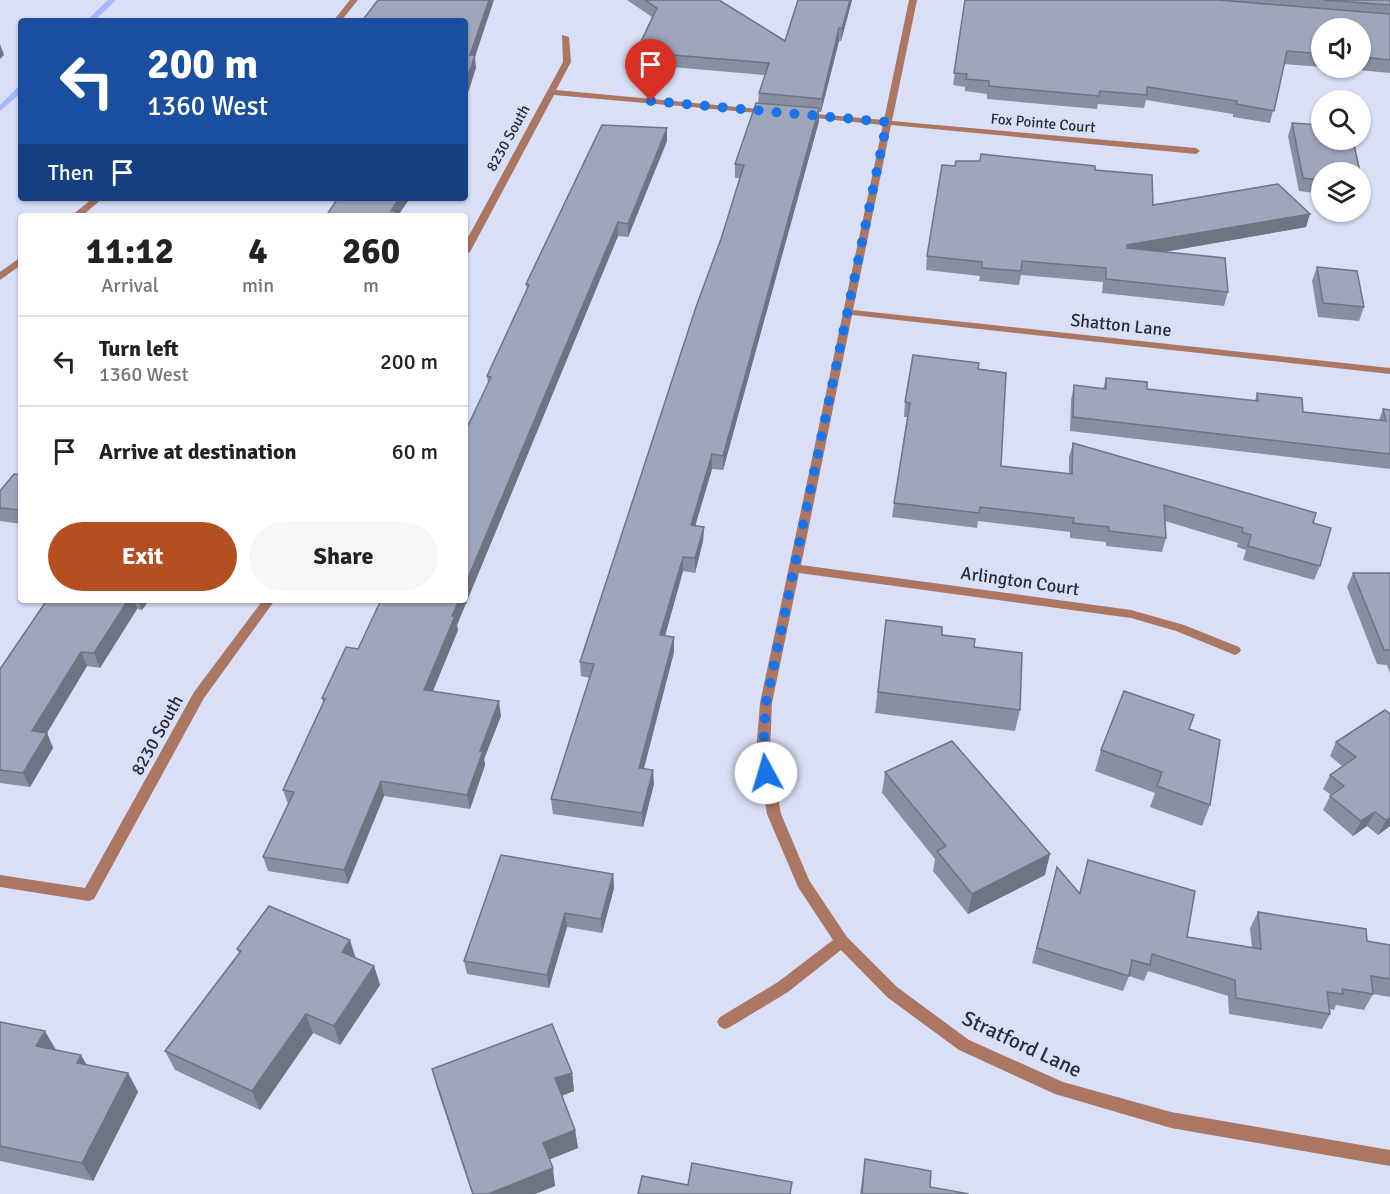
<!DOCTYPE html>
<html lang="en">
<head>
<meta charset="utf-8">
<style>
	:root { --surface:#fff; --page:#f6f6f6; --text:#222; --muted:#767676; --line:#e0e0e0; --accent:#b44f22 }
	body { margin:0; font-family:Signika,sans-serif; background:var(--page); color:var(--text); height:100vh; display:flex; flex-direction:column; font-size:22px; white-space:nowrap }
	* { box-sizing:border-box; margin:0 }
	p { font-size:20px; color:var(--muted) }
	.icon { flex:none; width:33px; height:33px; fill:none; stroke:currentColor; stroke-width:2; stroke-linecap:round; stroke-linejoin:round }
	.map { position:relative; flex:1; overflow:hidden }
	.panel { position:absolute; left:18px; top:213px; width:450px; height:390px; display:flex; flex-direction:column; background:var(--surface); border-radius:6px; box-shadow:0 2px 4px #0004 }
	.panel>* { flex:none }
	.banner { position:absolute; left:18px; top:18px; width:450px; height:183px; border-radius:6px; box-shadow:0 2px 4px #0004; background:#1a4fa0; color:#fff; overflow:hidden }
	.buttons { position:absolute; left:1311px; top:18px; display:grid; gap:12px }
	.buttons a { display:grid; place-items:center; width:60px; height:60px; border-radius:50%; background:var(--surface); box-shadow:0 2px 4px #0004; font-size:30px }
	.pin { position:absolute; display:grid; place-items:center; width:51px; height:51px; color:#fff; margin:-62px -26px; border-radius:50% 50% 50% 0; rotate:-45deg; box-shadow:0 0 6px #0007 }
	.pin .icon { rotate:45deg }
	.me { position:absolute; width:66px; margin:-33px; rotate:354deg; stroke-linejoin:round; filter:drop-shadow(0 0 4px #0008) }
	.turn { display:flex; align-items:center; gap:21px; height:126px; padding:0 30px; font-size:27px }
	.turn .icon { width:78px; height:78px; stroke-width:2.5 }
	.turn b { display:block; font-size:42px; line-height:51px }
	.then { display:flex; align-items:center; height:57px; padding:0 30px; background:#0003; gap:12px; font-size:22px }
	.eta { display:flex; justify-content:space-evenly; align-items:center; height:102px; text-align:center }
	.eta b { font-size:36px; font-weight:700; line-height:42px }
	.primary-button { display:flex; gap:12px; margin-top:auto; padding:12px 30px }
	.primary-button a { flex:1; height:69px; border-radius:36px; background:var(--accent); color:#fff; font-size:24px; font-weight:700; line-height:69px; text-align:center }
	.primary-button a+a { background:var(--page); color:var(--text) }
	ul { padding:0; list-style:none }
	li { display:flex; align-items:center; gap:18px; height:90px; padding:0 30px; border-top:2px solid var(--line) }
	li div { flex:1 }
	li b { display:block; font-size:22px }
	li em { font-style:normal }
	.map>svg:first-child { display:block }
</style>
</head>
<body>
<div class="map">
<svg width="1390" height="1194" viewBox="0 0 1390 1194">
	<rect width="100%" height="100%" fill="#d8dff6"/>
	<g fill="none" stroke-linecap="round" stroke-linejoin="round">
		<!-- stream -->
		<g fill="#a5b7fd" fill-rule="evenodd">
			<polygon points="108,0 116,0 94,21 86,21"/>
			<polygon points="18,87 21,87 21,93 0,111 0,105"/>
		</g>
		<!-- service -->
		<g fill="#ab7662" fill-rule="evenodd">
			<polygon points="350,0 358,0 341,21 333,21"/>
			<polygon points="93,198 103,198 82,216 71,216"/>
			<polygon points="21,257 21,265 0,280 0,272"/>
		</g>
		<!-- minor -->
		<g fill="#ab7662" fill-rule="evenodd">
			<polygon points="909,0 917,0 892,121 1196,148 1200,151 1196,154 891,125 853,310 1390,368 1390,374 852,315 801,565 1131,610 1184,625 1239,647 1241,650 1239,653 1235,655 1176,631 1131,618 799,573 772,703 770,752 781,814 809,880 847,937 897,987 969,1040 1063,1082 1171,1112 1390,1150 1390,1166 1171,1128 1055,1094 959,1050 887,997 841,950 788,992 730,1027 725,1029 720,1027 717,1022 720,1017 778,982 833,940 798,887 767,814 756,752 760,703 883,125 805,117 801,115 805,113 884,120"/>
			<polygon points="562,35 569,37 571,62 556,90 769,110 773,112 769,114 554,95 470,252 465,255 465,243 563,62"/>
			<polygon points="263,600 275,600 204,698 94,899 89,901 0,887 0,875 85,888 194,692"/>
		</g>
	</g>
	<!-- wall -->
	<g fill="#898ea1">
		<polygon points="627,0 719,0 785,41 852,0 841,41 839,41 821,112 819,112 819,121 723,470 712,469 695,526 704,527 703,541 695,573 683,571 665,636 674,637 674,652 644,769 654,784 643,827 553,814 551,799 590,678 581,676 580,662 721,239 740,178 735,178 735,164 758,103 759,93 765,75 637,64 636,52 652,17"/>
		<polygon points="965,0 1390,0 1390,73 1358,70 1356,68 1360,68 1360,28 1322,28 1322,67 1284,64 1270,123 1233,117 1233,114 1146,100 1144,108 1098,104 1097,109 987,99 987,94 965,91 965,87 953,85"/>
		<polygon points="1292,123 1322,172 1322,194 1299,191 1288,136"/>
		<polygon points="667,141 628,237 618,236 457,625 458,630 433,691 501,716 484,759 485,765 470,809 384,796 348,884 268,871 263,857 288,804 283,790 323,703 322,698 358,649 465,600 488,383 487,376 527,291 526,284"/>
		<polygon points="955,166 1095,170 1153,205 1306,227 1163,252 1228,292 1224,306 1102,293 1103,282 1021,275 1019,285 979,281 980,276 926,270 927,256"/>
		<polygon points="327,198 410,198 337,200"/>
		<polygon points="1317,267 1364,307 1359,321 1318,317 1312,281"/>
		<polygon points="978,369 1001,466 1069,474 1069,457 1073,443 1313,523 1320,566 1314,580 1243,560 1246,550 1237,547 1238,543 1165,521 1166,538 1162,552 1106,546 1106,542 1070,538 1070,532 978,521 977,528 892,517 907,417 904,417 905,402"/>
		<polygon points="1106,378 1147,389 1255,401 1257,393 1303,412 1379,420 1383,409 1390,410 1390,469 1070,431 1071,400 1074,385 1103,389"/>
		<polygon points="21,475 21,524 0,521 0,491"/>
		<polygon points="1353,573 1390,573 1390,673 1387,665 1377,664 1347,587"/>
		<polygon points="47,600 149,600 142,610 137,609 100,668 87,666 47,733 53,748 30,787 0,783 0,669"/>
		<polygon points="886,620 942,635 974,647 1020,710 1015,731 875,713"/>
		<polygon points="1385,710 1390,826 1378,835 1367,826 1353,836 1323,810 1330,796 1331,795 1323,789 1330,775 1342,766 1330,756 1336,742"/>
		<polygon points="1189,729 1210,805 1202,826 1150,807 1155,793 1095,771 1101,750"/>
		<polygon points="885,772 1045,875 968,914 933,871 935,859 882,793"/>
		<polygon points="1088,860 1187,937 1252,948 1250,928 1258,912 1367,941 1390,945 1390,997 1373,994 1364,1010 1336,1005 1334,1010 1330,1009 1330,1014 1322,1029 1229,1014 1228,996 1148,971 1144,981 1129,976 1123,991 1032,963 1057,867 1079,893"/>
		<polygon points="613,874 614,888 602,933 567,927 549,988 467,974 464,961"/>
		<polygon points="237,949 355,958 374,966 380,985 340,1045 313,1033 260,1110 175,1070 165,1051 239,953"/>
		<polygon points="0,1022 86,1065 128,1073 138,1092 93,1181 0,1161"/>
		<polygon points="432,1069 572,1073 574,1091 562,1096 575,1130 578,1148 549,1159 555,1186 535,1194 472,1194 437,1088"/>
		<polygon points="865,1159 930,1187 969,1194 860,1194"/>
	</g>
	<!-- shaded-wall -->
	<g fill="#6f7483">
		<polygon points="489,0 494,0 475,57 476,68 467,96 468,107 465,111 465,85 470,55"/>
		<polygon points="850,0 852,0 841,41 842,29"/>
		<polygon points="839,28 839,41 821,112 822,99"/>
		<polygon points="0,44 4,55 0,59"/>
		<polygon points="819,108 819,121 723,470 723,456"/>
		<polygon points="667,128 667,141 628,237 628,224"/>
		<polygon points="399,198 410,198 398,216 392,216 391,211"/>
		<polygon points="1310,214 1306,227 1124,259 1127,245"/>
		<polygon points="618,222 618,236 457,625 458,630 427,705 424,690 452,616 459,600 465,600 465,585"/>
		<polygon points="712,454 712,469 691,540 691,525"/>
		<polygon points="704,527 703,541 695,573 695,558"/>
		<polygon points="683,557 683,571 661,650 660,635"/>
		<polygon points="128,600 134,600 137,609 100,668 94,653"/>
		<polygon points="138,600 149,600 142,610"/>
		<polygon points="674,637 674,652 640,782 639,768"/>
		<polygon points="81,652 87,666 39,746 32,731"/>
		<polygon points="499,701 501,716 484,759 485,765 470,809 467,795 480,751"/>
		<polygon points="47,733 53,748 30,787 23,773"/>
		<polygon points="653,770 654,784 643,827 642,813"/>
		<polygon points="381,781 384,796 348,884 344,870"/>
		<polygon points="1375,812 1367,826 1353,836 1361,821"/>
		<polygon points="1390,818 1390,826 1378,835 1386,820"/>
		<polygon points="1050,854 1045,875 968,914 972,894"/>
		<polygon points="613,874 614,888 602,933 601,919"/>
		<polygon points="565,913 567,927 549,988 547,975"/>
		<polygon points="350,940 356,959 342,952"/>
		<polygon points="374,966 380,985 340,1045 334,1026"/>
		<polygon points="306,1014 313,1033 260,1110 252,1091"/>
		<polygon points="45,1031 56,1050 36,1046"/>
		<polygon points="81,1055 92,1074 77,1063"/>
		<polygon points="128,1073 138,1092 93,1181 82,1163"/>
		<polygon points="572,1073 574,1091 557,1097 555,1078"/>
		<polygon points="575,1130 578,1148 546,1161 543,1143"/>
		<polygon points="553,1168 555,1186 535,1194 488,1194"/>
	</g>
	<!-- building -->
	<g fill="#9fa5bb" stroke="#6f7483" stroke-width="1.5">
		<polygon points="378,0 489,0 470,55 475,55 465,85 465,21 362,21"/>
		<polygon points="645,0 719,0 785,41 798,0 850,0 842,29 839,28 822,99 759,93 769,63 636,52 657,8"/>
		<polygon points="965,0 1218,0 1390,14 1390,60 1362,57 1360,56 1360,28 1344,28 1340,23 1342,28 1322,28 1322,54 1287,51 1274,111 1236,104 1237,101 1147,87 1147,95 1100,91 1099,96 989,86 989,81 966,79 967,74 954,73"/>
		<polygon points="1324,0 1390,0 1390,5"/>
		<polygon points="756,103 819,108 723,456 712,454 691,525 704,527 695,558 683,557 660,635 674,637 639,768 653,770 642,813 551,799 594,664 580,662 696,307 721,239 744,165 735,164"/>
		<polygon points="1292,123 1322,125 1322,140 1353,140 1360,172 1322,172 1322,180 1303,178"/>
		<polygon points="602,125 667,128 628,224 618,222 465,585 465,432 491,377 487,376 529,285 526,284"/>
		<polygon points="981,154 1095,166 1095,170 1152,175 1153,205 1278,184 1310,214 1127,245 1127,248 1225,258 1228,292 1106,279 1106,268 1022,261 1021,271 982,268 982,262 927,256 942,165 955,166 956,161 980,161"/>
		<polygon points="338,198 399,198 391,211 396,211 393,216 326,216"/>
		<polygon points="1317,267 1357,271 1364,307 1323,303"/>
		<polygon points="913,355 979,363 978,369 1006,373 1001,466 1072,474 1073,443 1316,513 1313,523 1331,528 1320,566 1248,546 1251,535 1242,532 1243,528 1164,505 1166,538 1109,531 1109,527 1073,523 1074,518 980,507 979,513 894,503 910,403 905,402"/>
		<polygon points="1106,378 1147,382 1147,389 1258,401 1257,393 1302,398 1303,412 1386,421 1383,409 1390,410 1390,454 1073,417 1074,385 1106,389"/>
		<polygon points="14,474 21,475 21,510 0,508 0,491"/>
		<polygon points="1353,573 1390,573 1390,650 1384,650"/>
		<polygon points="47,600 128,600 94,653 81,652 32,731 47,733 23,773 0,770 0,669"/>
		<polygon points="381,600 459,600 452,616 455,616 424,690 499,701 480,751 483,751 467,795 381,781 344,870 263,857 294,792 283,790 325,699 322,698 346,647 358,649"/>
		<polygon points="886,620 942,627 942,635 975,639 974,647 1022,653 1020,710 878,692"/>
		<polygon points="1124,691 1194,715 1189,729 1220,740 1210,805 1157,786 1162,772 1101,750"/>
		<polygon points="1385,710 1390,714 1390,818 1386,820 1375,812 1361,821 1330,796 1344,786 1330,775 1356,757 1336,742"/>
		<polygon points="952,741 1050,854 972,894 937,851 946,846 885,772"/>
		<polygon points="501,855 613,874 601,919 565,913 547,975 464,961"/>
		<polygon points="1088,860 1195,891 1187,937 1261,949 1258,912 1366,929 1367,941 1390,945 1390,979 1371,976 1373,994 1342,989 1343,994 1327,992 1330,1014 1236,998 1235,980 1152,954 1150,965 1132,960 1129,976 1037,948 1057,867 1080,894"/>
		<polygon points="269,906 350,940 342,952 374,966 334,1026 306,1014 252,1091 165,1051 241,951 237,949"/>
		<polygon points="0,1022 45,1031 36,1046 81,1055 77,1063 128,1073 82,1163 0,1146"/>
		<polygon points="552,1024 572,1073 555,1078 575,1130 543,1143 553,1168 488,1194 473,1194 432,1069"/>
		<polygon points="865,1159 931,1171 930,1187 969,1194 862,1194"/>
		<polygon points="692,1163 792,1182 790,1194 638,1194 642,1176 688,1185"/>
	</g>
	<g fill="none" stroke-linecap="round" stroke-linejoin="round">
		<!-- route -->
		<polyline stroke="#1a73e8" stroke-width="10" stroke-dasharray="0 18" points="651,101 887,122 766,703 763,752 766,773"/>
	</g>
	<g text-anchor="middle" stroke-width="5" stroke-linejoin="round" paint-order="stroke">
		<!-- far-street labels -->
		<g font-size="15" fill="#292c34" stroke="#d8dff6">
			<text transform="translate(1043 123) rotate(5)" y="5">Fox Pointe Court</text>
			<text transform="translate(508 138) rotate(-61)" y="5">8230 South</text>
		</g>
		<!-- street labels -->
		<g font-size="18" fill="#292c34" stroke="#d8dff6">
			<text transform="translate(1121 325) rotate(6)" y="6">Shatton Lane</text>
			<text transform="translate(1020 581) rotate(8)" y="6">Arlington Court</text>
			<text transform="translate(157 735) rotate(-61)" y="6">8230 South</text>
		</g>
		<!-- near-street labels -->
		<g font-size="21" fill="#292c34" stroke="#d8dff6">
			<text transform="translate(1022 1044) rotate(25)" y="7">Stratford Lane</text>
		</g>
	</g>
</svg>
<div class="buttons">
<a><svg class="icon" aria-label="sound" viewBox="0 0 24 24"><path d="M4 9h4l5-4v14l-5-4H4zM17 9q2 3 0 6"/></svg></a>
<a><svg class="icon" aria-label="search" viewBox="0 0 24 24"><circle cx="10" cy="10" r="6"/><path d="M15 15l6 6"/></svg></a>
<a><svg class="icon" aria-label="layers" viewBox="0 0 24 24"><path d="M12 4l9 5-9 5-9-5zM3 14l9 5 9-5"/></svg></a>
</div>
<div class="pin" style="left:651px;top:101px;background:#d93025"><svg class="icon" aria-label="arrive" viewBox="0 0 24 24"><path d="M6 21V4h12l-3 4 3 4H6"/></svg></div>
<svg class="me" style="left:766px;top:773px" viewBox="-20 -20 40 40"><circle r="19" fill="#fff"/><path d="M0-13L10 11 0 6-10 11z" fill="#1a73e8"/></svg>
<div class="banner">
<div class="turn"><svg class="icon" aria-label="left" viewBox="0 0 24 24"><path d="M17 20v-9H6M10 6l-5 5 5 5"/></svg><div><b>200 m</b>1360 West</div></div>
<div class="then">Then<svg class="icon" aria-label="arrive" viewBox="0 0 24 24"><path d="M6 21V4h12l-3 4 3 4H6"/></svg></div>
</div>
<section class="panel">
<div class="eta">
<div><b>11:12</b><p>Arrival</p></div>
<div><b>4</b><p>min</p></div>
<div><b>260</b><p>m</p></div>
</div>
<ul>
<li><svg class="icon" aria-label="left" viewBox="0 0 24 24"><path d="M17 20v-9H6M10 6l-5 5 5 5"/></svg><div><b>Turn left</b><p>1360 West</p></div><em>200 m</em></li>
<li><svg class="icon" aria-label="arrive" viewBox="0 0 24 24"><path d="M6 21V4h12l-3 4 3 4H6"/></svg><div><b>Arrive at destination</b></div><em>60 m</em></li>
</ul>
<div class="primary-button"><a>Exit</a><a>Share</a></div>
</section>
</div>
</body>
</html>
